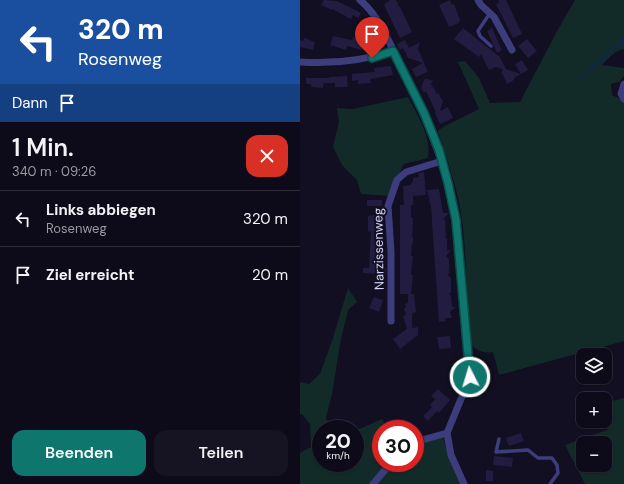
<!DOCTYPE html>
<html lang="de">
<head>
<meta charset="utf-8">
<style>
	:root { --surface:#0d0b19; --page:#161422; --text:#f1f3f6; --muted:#9a9ba2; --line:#2d2b38; --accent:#0f766e }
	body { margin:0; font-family:"DM Sans",sans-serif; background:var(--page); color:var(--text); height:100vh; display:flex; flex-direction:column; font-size:15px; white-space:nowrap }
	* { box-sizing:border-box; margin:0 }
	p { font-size:13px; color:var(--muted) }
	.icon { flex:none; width:22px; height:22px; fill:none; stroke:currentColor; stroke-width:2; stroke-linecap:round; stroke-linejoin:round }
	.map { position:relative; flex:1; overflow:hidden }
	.details { display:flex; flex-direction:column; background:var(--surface); width:300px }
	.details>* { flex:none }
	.guide { background:#1a4fa0; color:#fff; overflow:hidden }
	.fabs { position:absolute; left:276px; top:348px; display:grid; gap:8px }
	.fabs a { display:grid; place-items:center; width:36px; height:36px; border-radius:8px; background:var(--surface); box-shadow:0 1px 3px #0004,0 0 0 1px var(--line); font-size:20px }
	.speed { position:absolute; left:12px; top:420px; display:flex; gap:8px; font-size:20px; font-weight:700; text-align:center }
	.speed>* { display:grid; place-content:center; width:52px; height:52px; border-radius:50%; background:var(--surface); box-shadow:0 1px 3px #0004,0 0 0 1px var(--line); line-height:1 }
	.speed small { font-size:10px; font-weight:400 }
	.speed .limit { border:6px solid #d22; background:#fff; color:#111 }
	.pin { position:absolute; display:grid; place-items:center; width:34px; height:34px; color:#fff; margin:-41px -17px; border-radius:50% 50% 50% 0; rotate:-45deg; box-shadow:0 0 4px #0007 }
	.pin .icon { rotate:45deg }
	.me { position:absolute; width:44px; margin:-22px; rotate:355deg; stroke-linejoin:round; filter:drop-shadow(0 0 3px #0008) }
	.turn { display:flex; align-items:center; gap:14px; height:84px; padding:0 12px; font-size:18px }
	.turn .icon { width:52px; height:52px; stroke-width:2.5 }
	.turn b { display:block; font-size:28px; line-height:34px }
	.then { display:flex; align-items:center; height:38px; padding:0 12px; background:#0003; gap:8px; font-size:15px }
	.round { display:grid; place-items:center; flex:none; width:42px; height:42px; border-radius:12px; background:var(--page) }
	.head { display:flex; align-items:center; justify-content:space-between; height:68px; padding:0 12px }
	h1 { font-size:24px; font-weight:600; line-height:30px }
	.button { display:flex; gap:8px; margin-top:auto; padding:8px 12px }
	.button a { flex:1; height:46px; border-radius:12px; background:var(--accent); color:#fff; font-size:16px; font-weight:600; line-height:46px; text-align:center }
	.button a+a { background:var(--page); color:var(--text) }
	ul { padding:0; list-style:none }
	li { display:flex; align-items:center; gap:12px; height:56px; padding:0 12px; border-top:1px solid var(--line) }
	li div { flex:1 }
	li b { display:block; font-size:15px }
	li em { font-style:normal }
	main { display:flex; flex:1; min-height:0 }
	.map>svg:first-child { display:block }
</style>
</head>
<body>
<main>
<section class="details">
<div class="guide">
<div class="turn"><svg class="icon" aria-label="left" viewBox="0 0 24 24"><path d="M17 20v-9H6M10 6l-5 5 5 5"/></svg><div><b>320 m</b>Rosenweg</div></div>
<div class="then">Dann<svg class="icon" aria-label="arrive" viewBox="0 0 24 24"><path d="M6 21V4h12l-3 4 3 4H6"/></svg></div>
</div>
<div class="head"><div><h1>1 Min.</h1><p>340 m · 09:26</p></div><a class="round" style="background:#d93025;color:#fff"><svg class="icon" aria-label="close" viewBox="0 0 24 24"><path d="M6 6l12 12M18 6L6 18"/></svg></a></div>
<ul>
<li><svg class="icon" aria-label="left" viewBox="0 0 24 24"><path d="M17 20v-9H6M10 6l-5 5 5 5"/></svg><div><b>Links abbiegen</b><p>Rosenweg</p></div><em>320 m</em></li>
<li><svg class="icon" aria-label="arrive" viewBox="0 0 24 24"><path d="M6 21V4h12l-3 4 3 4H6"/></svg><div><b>Ziel erreicht</b></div><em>20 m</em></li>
</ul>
<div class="button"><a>Beenden</a><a>Teilen</a></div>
</section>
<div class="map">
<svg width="324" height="484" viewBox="0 0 324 484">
	<rect width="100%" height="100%" fill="#110f21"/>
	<!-- green -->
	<g fill="#122b29" fill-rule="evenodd">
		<path d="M275,0H324V49C314,51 309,58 302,65L324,68V76L319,82L311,84L312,95L324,101V341L199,375L193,352C182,354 177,350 168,342C167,300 167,261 162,219C158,189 147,160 138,131L143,127L179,109L158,62L165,61L179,78L190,103L220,102L256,33Z"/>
		<path d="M108,97C117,114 132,138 128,158L104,164L89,196L61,194L57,180L42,165L33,147L39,122L37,108L53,109Z"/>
		<polygon points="48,288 57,302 48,310 41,339 32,394 26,417 29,429 21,429 21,463 55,463 55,431 82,419 88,429 81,429 81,463 89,463 72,484 0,484 0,453 11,447 10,424 2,414 0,415 0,382 9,384 20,374 32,341"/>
		<path d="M324,398V484H285L265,445L307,430L310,405L312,404V401ZM283,443H305V465H283Z"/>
		<polygon points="143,437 149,456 162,484 77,484 93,463 115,463 115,444"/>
	</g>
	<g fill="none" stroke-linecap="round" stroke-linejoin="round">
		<!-- stream -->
		<g stroke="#122847" stroke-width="2">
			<polyline points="324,38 322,42 324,49"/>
			<polyline points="279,79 307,55 324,37"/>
		</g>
	</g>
	<!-- building -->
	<g fill="#221c41">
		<polygon points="24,0 37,1 61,13 58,18 53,15 51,19 32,9 32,10 21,5"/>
		<polygon points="90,0 96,0 99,7 100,7 112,32 100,38 84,5"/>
		<polygon points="150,0 152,5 154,4 160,20 159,23 149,27 139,5"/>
		<polygon points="198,0 206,0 222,34 213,38 196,4 199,3"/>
		<polygon points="163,28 200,57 206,69 221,74 214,78 214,80 207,84 203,75 201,74 203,69 196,67 189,70 181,54 179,57 154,39"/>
		<polygon points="192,28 202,50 197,53 187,31"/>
		<polygon points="33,36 52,40 53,37 65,41 62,50 47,46 46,50 30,45"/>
		<polygon points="4,38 15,42 13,50 0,47 0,40 3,41"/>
		<polygon points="227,39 237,51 228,58 218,46"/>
		<polygon points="105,40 109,48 120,42 118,49 128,72 116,77 112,69 123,63 108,58 103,48 100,50 97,44"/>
		<polygon points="222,60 228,70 221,74 215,64"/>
		<polygon points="91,66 93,75 70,79 71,83 58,84 58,80 52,81 52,74 75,72 74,68"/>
		<polygon points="47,76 48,87 35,87 35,83 24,83 23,88 11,87 11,84 6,84 6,78 29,78 29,77"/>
		<polygon points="125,78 133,81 131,84 137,94 138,93 143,101 140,111 148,107 153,118 140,124 135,113 136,112 126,91 124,93 121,88"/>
		<polygon points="124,172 126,195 113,196 113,205 111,205 111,218 113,218 112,237 113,237 113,243 112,243 111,256 113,256 111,275 113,275 111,294 114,294 116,312 112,313 112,328 118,327 118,335 100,349 93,339 107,329 103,316 106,315 104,308 106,308 105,304 108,303 108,294 100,294 100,205 104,205 103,186 110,185 113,181 113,178 119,177 118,173"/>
		<polygon points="139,189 143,213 149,213 143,219 145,220 146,235 145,237 147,239 147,251 151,250 146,256 149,259 149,273 148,275 151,278 151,292 149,294 151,296 152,307 155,307 150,312 152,318 145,318 146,321 139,322 131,207 127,190"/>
		<rect x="67" y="200" width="15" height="6"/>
		<polygon points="81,214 84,242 84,268 86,268 86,274 84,274 84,289 74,289 74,284 72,283 82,274 63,273 63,268 69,268 71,231 68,232 68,216"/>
		<polygon points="74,297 83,300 79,312 69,308"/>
		<polygon points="150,336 151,348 139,349 137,337"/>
		<polygon points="138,389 150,400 139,413 137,411 128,421 123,416 132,407 130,405 135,399 131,396"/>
		<polygon points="221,433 224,441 209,446 206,438"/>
		<polygon points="194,456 213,458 212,467 193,465"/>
		<polygon points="186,470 193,471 193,481 186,481"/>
	</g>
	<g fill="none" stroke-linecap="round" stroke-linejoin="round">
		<!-- lane -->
		<g stroke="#3d3d7d" stroke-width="3.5">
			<polyline points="190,13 178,31 180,36 191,46"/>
			<polyline points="199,439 196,452 228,450 238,458 252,458 257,465 258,473 250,484"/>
		</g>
		<!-- street -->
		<g stroke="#3d3d7d" stroke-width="7">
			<path d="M60,0C79,16 88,40 99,62C125,116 146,161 156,220L170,377L147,433"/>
			<polyline points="178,0 181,5 194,17 212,50"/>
			<path d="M0,62C32,64 63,61 93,51"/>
			<polyline points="324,84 321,94 324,99"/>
			<polyline points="91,321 91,252 88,206 97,180 106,172 142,161"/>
			<polyline points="147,433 151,455 164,484"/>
			<polyline points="115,442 147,433"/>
			<polyline points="73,484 91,463"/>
		</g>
	</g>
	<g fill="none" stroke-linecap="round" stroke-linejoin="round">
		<defs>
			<polyline id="route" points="72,58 93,51 124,113 139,150 148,183 156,220 170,377"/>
		</defs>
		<!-- route casing -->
		<use href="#route" stroke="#0a4d48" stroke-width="10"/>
		<!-- route -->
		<use href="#route" stroke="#0f766e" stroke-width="7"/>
	</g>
	<g text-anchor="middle" stroke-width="4" stroke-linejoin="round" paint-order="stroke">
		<!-- street labels -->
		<g font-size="13" fill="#d5d2fc" stroke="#110f21">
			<text transform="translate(78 249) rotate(-91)" y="5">Narzissenweg</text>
		</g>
	</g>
</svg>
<div class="fabs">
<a><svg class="icon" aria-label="layers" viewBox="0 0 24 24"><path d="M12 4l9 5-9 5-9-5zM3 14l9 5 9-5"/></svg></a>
<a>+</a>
<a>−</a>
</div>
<div class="speed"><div>20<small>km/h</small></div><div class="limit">30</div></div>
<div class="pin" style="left:72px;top:58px;background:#d93025"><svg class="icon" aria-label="arrive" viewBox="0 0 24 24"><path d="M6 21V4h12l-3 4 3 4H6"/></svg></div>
<svg class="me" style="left:170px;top:377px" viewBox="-20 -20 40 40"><circle r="17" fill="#0f766e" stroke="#fff" stroke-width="3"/><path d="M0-11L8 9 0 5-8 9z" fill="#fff"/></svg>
</div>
</main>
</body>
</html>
